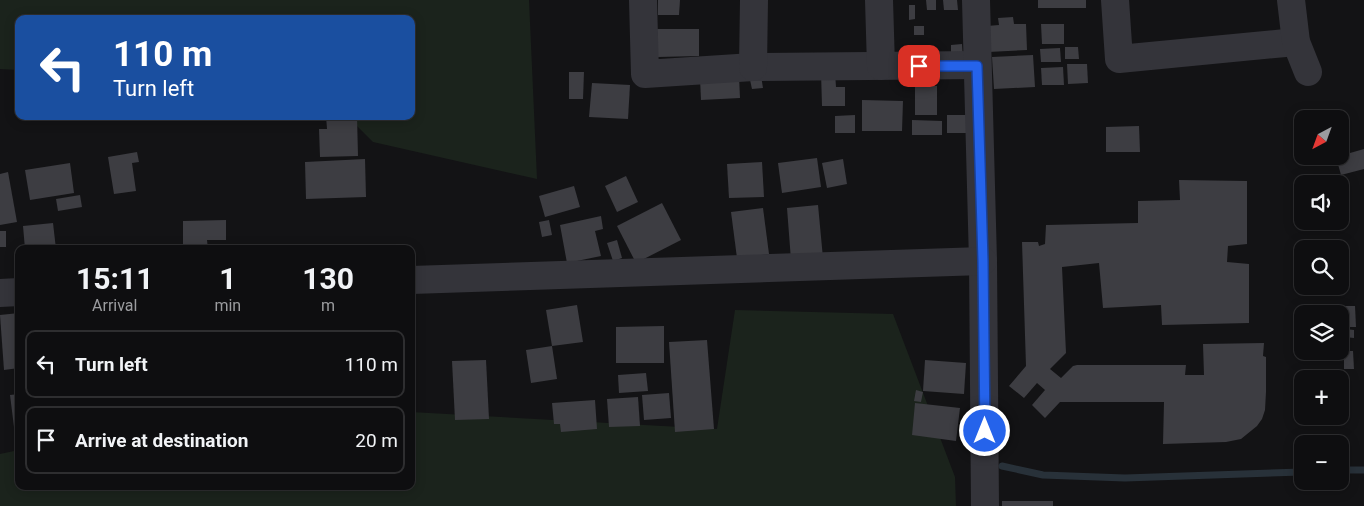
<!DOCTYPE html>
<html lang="en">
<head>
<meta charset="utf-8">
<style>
	:root { --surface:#0e0e10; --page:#1c1c1e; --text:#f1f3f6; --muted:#9b9c9f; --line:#2e2e30 }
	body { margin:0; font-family:Roboto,sans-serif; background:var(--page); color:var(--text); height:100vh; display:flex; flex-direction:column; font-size:19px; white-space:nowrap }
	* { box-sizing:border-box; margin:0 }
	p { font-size:16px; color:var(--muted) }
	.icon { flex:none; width:28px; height:28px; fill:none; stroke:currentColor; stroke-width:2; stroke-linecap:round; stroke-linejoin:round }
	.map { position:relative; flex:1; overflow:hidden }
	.sheet { position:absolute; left:15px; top:245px; width:400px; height:245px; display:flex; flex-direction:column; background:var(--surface); border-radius:10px; box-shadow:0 2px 12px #0003,0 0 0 1px var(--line) }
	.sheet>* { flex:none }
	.top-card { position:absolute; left:15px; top:15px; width:400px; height:105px; border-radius:10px; box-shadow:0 2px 12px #0003,0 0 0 1px var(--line); background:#1a4fa0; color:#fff; overflow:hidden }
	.needle { width:32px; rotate:221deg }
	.buttons { position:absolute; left:1294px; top:110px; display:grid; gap:10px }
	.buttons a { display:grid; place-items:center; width:55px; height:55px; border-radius:10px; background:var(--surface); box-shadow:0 2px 12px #0003,0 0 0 1px var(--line); font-size:25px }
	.pin { position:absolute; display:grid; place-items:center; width:42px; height:42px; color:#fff; margin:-21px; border-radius:10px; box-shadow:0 2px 8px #0006 }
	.me { position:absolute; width:55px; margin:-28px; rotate:0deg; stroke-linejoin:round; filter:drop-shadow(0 0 4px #0008) }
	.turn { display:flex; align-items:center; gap:18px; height:105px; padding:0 15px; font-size:22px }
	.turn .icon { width:65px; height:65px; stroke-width:2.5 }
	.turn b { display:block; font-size:35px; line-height:42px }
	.eta { display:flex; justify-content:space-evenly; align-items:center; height:85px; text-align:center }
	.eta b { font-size:30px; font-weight:700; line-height:35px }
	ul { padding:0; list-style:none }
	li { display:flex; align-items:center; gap:15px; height:68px; margin:0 10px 8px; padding:0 5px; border:2px solid var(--line); border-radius:10px }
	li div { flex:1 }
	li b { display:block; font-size:19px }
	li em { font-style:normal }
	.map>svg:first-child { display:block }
</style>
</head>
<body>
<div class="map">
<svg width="1364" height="506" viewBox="0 0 1364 506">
	<rect width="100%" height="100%" fill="#131315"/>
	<!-- green -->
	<g fill="#1b231c">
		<polygon points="0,0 529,0 537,179 373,142 347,116 411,116 411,19 19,19 19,70 0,69"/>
		<polygon points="735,310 893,314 955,477 956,506 0,506 0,454 19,450 19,486 411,486 411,412 717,429"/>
	</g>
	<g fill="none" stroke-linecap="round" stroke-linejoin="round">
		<!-- stream -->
		<g stroke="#283139" stroke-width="7">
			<polyline points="1002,466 1043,475 1125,478 1302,472"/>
			<polyline points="1340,470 1364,470"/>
		</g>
	</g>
	<!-- building -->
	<g fill="#3d3d42">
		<polygon points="658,0 680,0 679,15 658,15"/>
		<polygon points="926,0 936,0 936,10 927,10"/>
		<polygon points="943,0 957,0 958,10 944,10"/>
		<rect x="1038" y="0" width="48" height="8"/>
		<polygon points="909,5 915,5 915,19 909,20"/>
		<polygon points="1013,17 1014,24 1026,24 1027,50 988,52 987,26 999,25 998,18"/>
		<polygon points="1041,24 1064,24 1064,44 1042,44"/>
		<rect x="914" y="26" width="10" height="9"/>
		<polygon points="657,29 699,29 699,56 658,57"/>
		<polygon points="962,44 963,60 951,61 951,45"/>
		<polygon points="1065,47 1078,47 1079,59 1065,59"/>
		<polygon points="1060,48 1061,62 1041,62 1040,49"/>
		<polygon points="1033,55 1035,87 994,89 992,57"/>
		<polygon points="1067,64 1087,64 1088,83 1068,84"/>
		<polygon points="1063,67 1064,85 1042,85 1041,68"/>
		<polygon points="760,69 763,88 752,89 748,71"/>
		<polygon points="569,72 584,72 583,99 569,99"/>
		<polygon points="821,72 835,72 836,87 845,87 845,106 822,106"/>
		<polygon points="739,76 740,98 701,100 700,78"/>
		<polygon points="592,83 630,85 628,119 589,117"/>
		<rect x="915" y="86" width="22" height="29"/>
		<polygon points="862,100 903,101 902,131 862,131"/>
		<polygon points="855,115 855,133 835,133 835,116"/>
		<rect x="947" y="115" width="19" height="18"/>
		<polygon points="326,116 357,116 358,156 320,157 319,129 327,129"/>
		<polygon points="912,120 942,121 942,135 912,135"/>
		<polygon points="1139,126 1140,152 1106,152 1106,127"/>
		<polygon points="1364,149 1364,169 1341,175 1336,157"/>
		<polygon points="137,152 139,162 132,163 136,191 114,194 108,157"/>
		<polygon points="817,158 821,187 782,193 778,163"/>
		<polygon points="365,159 366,197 306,199 305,162"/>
		<polygon points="843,159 847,184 827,188 822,163"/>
		<polygon points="762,162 764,197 729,198 727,164"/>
		<polygon points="70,163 74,193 30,200 25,170"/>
		<polygon points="8,172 17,222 0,225 0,174"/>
		<polygon points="626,176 638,202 617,212 605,186"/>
		<polygon points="1179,180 1247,181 1247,244 1228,246 1227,262 1249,264 1249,323 1162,325 1161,305 1103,308 1099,263 1062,267 1066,353 1050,369 1061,378 1073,366 1077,365 1186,365 1185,375 1204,375 1203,344 1264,343 1263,356 1266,357 1266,392 1265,410 1262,419 1257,426 1241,439 1226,442 1163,444 1164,402 1060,402 1045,418 1032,405 1045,390 1037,383 1024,398 1009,386 1026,366 1022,242 1038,242 1039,246 1045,244 1046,225 1138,223 1138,201 1180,200"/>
		<polygon points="574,186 580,207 545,217 539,196"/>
		<polygon points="80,195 82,207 58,211 56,199"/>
		<polygon points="662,203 681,240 636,263 617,226"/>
		<polygon points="818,205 823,258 791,260 787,208"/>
		<polygon points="763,208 769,254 737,258 731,212"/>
		<polygon points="601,216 603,229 595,231 601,256 567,263 560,225"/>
		<polygon points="226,220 226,240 207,240 208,249 183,249 183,221"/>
		<polygon points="549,220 552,235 542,237 539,222"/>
		<polygon points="53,223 56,249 25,249 23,226"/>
		<rect x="0" y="231" width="6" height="16"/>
		<polygon points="617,240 622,258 613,261 607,243"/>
		<polygon points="577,305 583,342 552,346 546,310"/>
		<polygon points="1342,306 1355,306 1356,327 1342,327"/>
		<polygon points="19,313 19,368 4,370 0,315"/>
		<polygon points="664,326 664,363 616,363 616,327"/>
		<polygon points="1346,329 1354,330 1354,338 1345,337"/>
		<polygon points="707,340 714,429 675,432 669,342"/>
		<polygon points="552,346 557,379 531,383 526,350"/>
		<polygon points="1344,351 1353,351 1354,369 1344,369"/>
		<polygon points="486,360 489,419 455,420 452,361"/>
		<polygon points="925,360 966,363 964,394 923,391"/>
		<polygon points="646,373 648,391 619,393 618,375"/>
		<polygon points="916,390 923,392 921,402 914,401"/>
		<polygon points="669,393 671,418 644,420 642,395"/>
		<polygon points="19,394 19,427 14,427 10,395"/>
		<polygon points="638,397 640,426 609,427 607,399"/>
		<polygon points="595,400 597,429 561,432 560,424 554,424 552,403"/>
		<polygon points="915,403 960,408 956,441 912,435"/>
		<rect x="1002" y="501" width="51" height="5"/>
	</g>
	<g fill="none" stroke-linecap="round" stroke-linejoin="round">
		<!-- minor -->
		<g stroke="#34343a" stroke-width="28">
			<polyline points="643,0 645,74 753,67 977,65"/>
			<polyline points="879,0 881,66"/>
			<polyline points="976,0 983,261 985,506"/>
			<polyline points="1115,0 1119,59 1296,42"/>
			<polyline points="1291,0 1296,42 1308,72"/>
			<polyline points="753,67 754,0"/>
			<polyline points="411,280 983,261"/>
			<polyline points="0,293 19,292"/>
		</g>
	</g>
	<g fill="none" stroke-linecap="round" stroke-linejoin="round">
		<defs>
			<polyline id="route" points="919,66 977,66 983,261 985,431"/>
		</defs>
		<!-- route casing -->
		<use href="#route" stroke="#184099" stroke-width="12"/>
		<!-- route -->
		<use href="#route" stroke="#2563eb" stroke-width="9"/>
	</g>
</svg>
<div class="buttons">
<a><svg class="needle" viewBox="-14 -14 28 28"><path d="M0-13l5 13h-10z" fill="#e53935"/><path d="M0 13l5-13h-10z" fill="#9b9c9f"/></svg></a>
<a><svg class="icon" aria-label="sound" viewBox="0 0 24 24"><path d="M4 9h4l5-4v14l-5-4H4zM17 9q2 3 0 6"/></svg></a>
<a><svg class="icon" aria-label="search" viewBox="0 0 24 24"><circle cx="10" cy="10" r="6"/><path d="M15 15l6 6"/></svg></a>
<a><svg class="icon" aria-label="layers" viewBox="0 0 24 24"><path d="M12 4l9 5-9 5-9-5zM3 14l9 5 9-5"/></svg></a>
<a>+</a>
<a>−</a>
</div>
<div class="pin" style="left:919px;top:66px;background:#d93025"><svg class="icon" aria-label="arrive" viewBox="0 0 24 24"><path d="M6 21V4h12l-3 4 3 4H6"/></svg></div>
<svg class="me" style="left:985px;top:431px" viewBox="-20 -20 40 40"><circle r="17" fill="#2563eb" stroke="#fff" stroke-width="3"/><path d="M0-11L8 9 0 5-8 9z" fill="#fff"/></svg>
<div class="top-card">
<div class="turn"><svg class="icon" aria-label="left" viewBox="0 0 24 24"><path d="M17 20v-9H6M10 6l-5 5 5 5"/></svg><div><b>110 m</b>Turn left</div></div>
</div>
<section class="sheet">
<div class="eta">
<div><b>15:11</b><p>Arrival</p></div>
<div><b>1</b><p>min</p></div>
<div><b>130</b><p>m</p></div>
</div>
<ul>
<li><svg class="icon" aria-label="left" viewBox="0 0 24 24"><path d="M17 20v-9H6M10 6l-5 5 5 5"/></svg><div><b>Turn left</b></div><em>110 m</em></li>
<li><svg class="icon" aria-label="arrive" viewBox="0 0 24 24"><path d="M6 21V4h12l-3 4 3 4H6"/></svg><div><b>Arrive at destination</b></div><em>20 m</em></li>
</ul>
</section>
</div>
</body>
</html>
